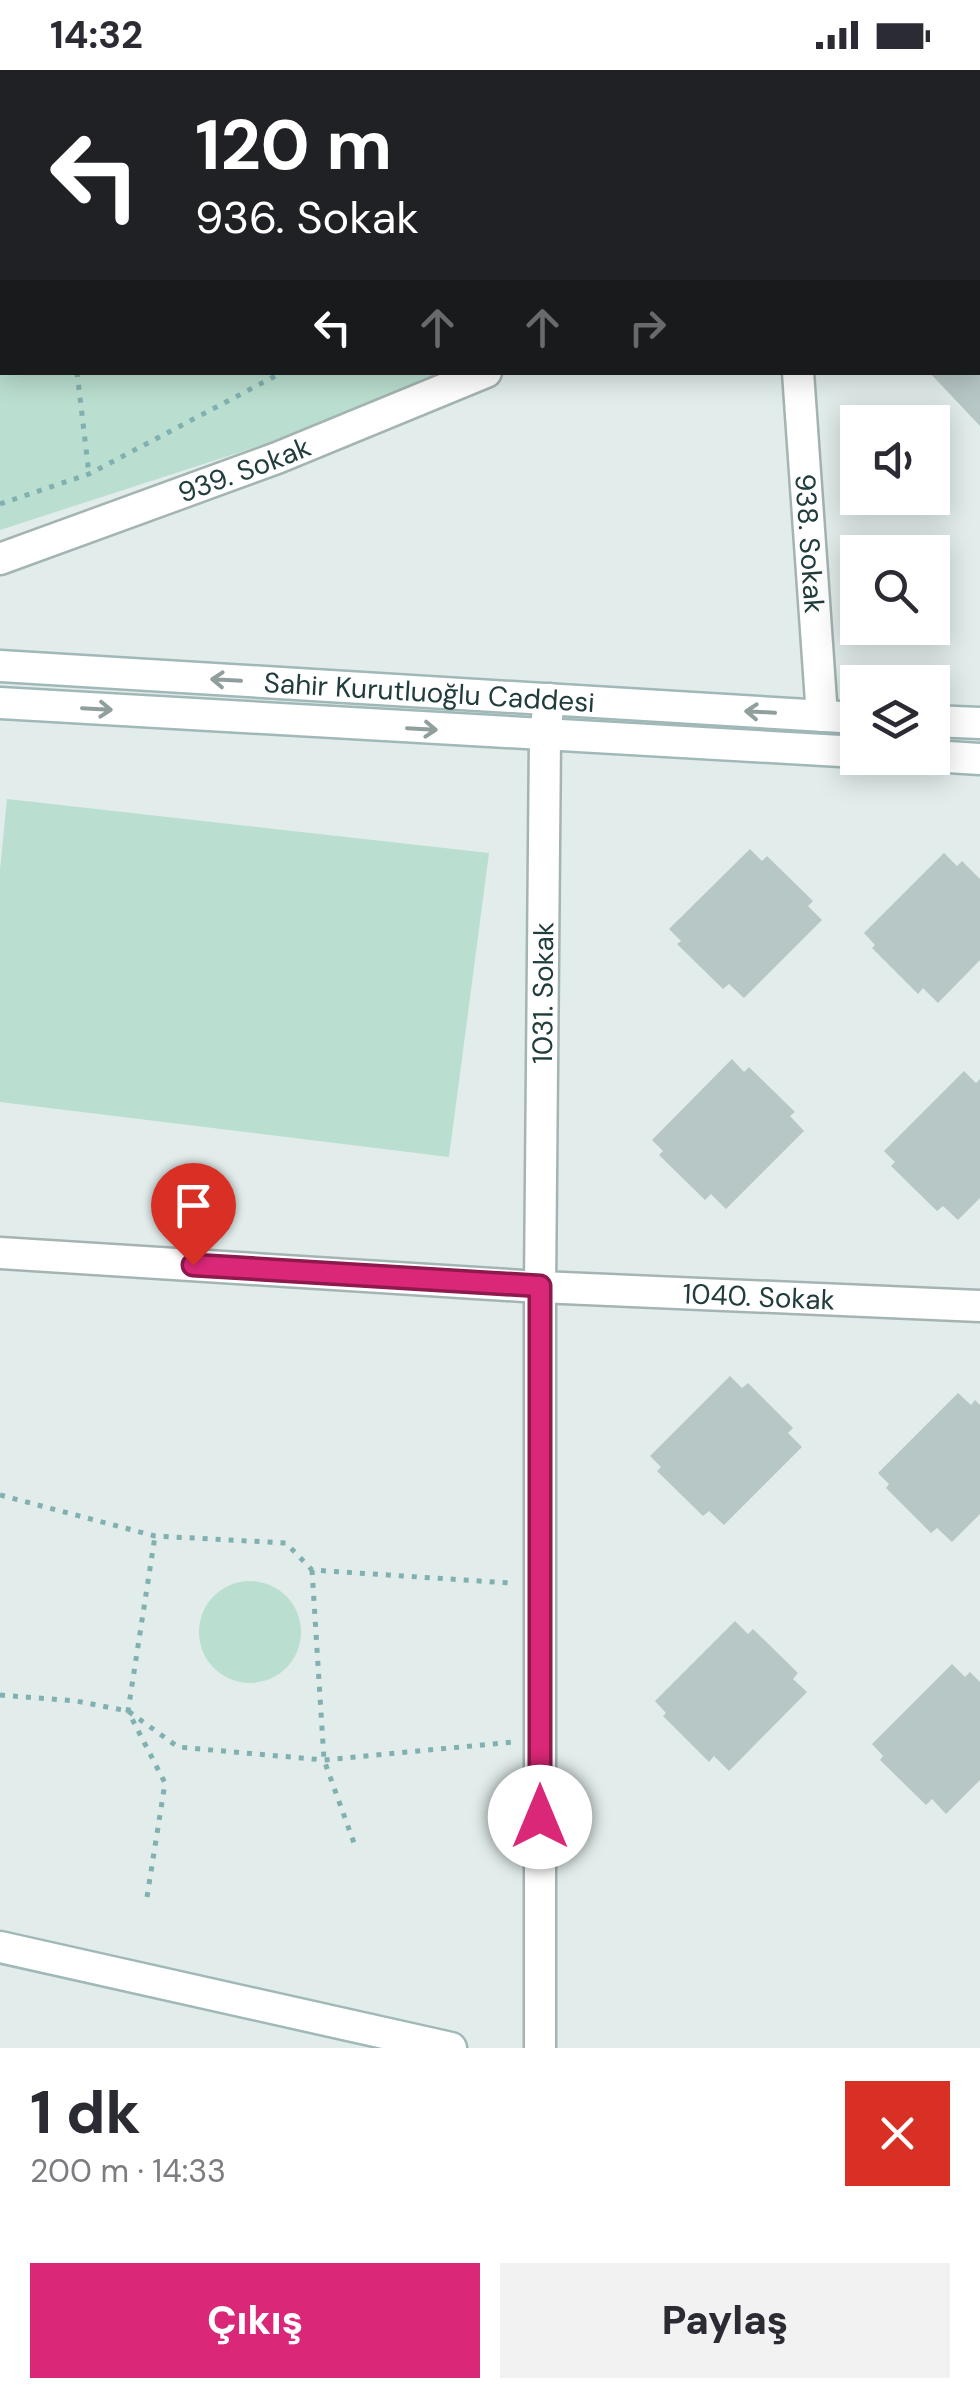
<!DOCTYPE html>
<html lang="tr">
<head>
<meta charset="utf-8">
<style>
	:root { --surface:#fff; --page:#f2f2f3; --text:#2b2b33; --muted:#7c7c81; --accent:#db2777 }
	body { margin:0; font-family:"DM Sans",sans-serif; background:var(--page); color:var(--text); height:100vh; display:flex; flex-direction:column; font-size:38px; white-space:nowrap }
	* { box-sizing:border-box; margin:0 }
	p { font-size:32px; color:var(--muted) }
	.icon { flex:none; width:55px; height:55px; fill:none; stroke:currentColor; stroke-width:2; stroke-linecap:round; stroke-linejoin:round }
	.map { position:relative; height:1978px; overflow:hidden }
	.drawer { display:flex; flex-direction:column; background:var(--surface); flex:1 }
	.drawer>* { flex:none }
	.top-card { position:absolute; left:0px; top:0px; width:980px; height:305px; box-shadow:0 5px 25px #0003; background:#202124; color:#fff; overflow:hidden }
	.tools { position:absolute; left:840px; top:335px; display:grid; gap:20px }
	.tools a { display:grid; place-items:center; width:110px; height:110px; border-radius:0px; background:var(--surface); box-shadow:0 5px 25px #0003; font-size:50px }
	.pin { position:absolute; display:grid; place-items:center; width:85px; height:85px; color:#fff; margin:-102px -42px; border-radius:50% 50% 50% 0; rotate:-45deg; box-shadow:0 0 10px #0007 }
	.pin .icon { rotate:45deg }
	.me { position:absolute; width:110px; margin:-55px; rotate:0deg; stroke-linejoin:round; filter:drop-shadow(0 0 8px #0008) }
	.turn { display:flex; align-items:center; gap:35px; height:210px; padding:0 30px; font-size:45px }
	.turn .icon { width:130px; height:130px; stroke-width:2.5 }
	.turn b { display:block; font-size:70px; line-height:85px }
	.lanes { display:flex; align-items:center; height:95px; padding:0 30px; background:#0003; justify-content:center; gap:50px; direction:ltr }
	.lanes .off { opacity:.35 }
	.round { display:grid; place-items:center; flex:none; width:105px; height:105px; border-radius:0px; background:var(--page) }
	.summary { display:flex; align-items:center; justify-content:space-between; height:170px; padding:0 30px }
	h1 { font-size:60px; font-weight:800; line-height:75px }
	.cta { display:flex; gap:20px; margin-top:auto; padding:20px 30px }
	.cta a { flex:1; height:115px; border-radius:0px; background:var(--accent); color:#fff; font-size:40px; font-weight:800; line-height:115px; text-align:center }
	.cta a+a { background:var(--page); color:var(--text) }
	.status { display:flex; justify-content:space-between; align-items:center; height:70px; padding:0 50px; background:var(--surface); direction:ltr }
	.status svg { height:28px; fill:currentColor }
	.map>svg:first-child { display:block }
</style>
</head>
<body>
<div class="status"><b>14:32</b><svg viewBox="0 0 49 12"><path d="M0 12V9h3v3zM5 12V6h3v6zM10 12V3h3v9zM15 12V0h3v12zM26 1h20v11H26zM47 4h2v5h-2z"/></svg></div>
<div class="map">
<svg width="980" height="1978" viewBox="0 0 980 1978">
	<rect width="100%" height="100%" fill="#e1eceb"/>
	<!-- green -->
	<g fill="#badecf">
		<polygon points="0,0 980,0 980,49 978,50 978,2 2,2 2,302 448,303 342,349 0,460"/>
		<polygon points="7,729 489,783 449,1087 0,1032 0,800"/>
		<circle cx="250" cy="1562" r="51"/>
	</g>
	<!-- building -->
	<g fill="#b7c7c5">
		<polygon points="929,302 980,302 980,356"/>
		<polygon points="750,779 762,791 767,786 813,831 808,836 822,850 744,928 729,914 723,919 677,874 681,871 669,859"/>
		<polygon points="944,783 957,796 962,791 980,809 980,890 938,933 923,918 918,924 872,878 875,875 864,863"/>
		<polygon points="732,989 744,1002 749,997 795,1042 790,1046 804,1061 726,1139 711,1124 705,1130 659,1085 663,1081 652,1070"/>
		<polygon points="964,1001 976,1013 980,1009 980,1128 958,1150 943,1136 937,1141 891,1096 895,1092 884,1081"/>
		<polygon points="730,1306 742,1318 748,1313 793,1358 788,1363 802,1377 724,1455 709,1441 703,1446 657,1401 661,1397 650,1386"/>
		<polygon points="958,1323 971,1335 975,1330 980,1335 980,1444 952,1472 937,1458 931,1463 886,1418 889,1414 878,1403"/>
		<polygon points="735,1551 748,1564 753,1559 798,1603 793,1609 807,1622 729,1701 714,1686 709,1692 663,1646 666,1643 655,1631"/>
		<polygon points="952,1594 965,1607 970,1602 980,1612 980,1710 946,1744 932,1729 926,1735 880,1690 883,1686 872,1674"/>
	</g>
	<g fill="none" stroke-linecap="round" stroke-linejoin="round">
		<defs>
			<g id="street">
				<polyline points="978,81 980,80"/>
				<path id="s1" d="M798,302L822,646"/>
				<path id="s2" d="M0,489L277,388L486,302"/>
				<path id="s3" d="M0,1183L540,1217L980,1236"/>
				<path id="s4" d="M540,1978V1217L545,666L549,629"/>
			</g>
			<g id="secondary">
				<path id="s5" d="M0,596L858,648"/>
				<polyline points="0,633 858,682"/>
				<polyline points="932,651 980,653"/>
				<polyline points="932,686 980,689"/>
				<polyline points="0,1877 451,1978"/>
			</g>
		</defs>
		<!-- street casing -->
		<use href="#street" stroke="#a4b4b3" stroke-width="35"/>
		<!-- secondary casing -->
		<use href="#secondary" stroke="#a0b8b7" stroke-width="35"/>
		<!-- path -->
		<g stroke="#81b0b0" stroke-width="5" stroke-dasharray="5 8" stroke-linecap="butt">
			<polyline points="45,0 46,2"/>
			<polyline points="758,0 758,2"/>
			<polyline points="235,2 236,0"/>
			<polyline points="663,2 665,0"/>
			<polyline points="0,103 2,102"/>
			<polyline points="77,302 89,404"/>
			<polyline points="0,434 89,404 283,302"/>
			<polyline points="0,1425 155,1466 286,1473 312,1500 510,1513"/>
			<polyline points="312,1500 324,1690 354,1773"/>
			<polyline points="0,1625 76,1631 128,1641 178,1677 324,1690 513,1672"/>
			<polyline points="147,1827 165,1713 128,1641 155,1466"/>
		</g>
		<!-- street -->
		<use href="#street" stroke="#fff" stroke-width="30"/>
		<!-- secondary -->
		<use href="#secondary" stroke="#fff" stroke-width="30"/>
	</g>
	<!-- one-way arrows -->
	<defs><path id="oneway-shaft" d="M-6 0H5M1.5-3L5.5 0L1.5 3" fill="none" stroke-width="1.6" stroke-linecap="round" stroke-linejoin="round" transform="scale(2.5)"/></defs>
	<g stroke="#909e9e">
		<use href="#oneway-shaft" transform="translate(226 610) rotate(-177)"/>
		<use href="#oneway-shaft" transform="translate(97 639) rotate(3)"/>
		<use href="#oneway-shaft" transform="translate(760 642) rotate(-177)"/>
		<use href="#oneway-shaft" transform="translate(422 659) rotate(3)"/>
	</g>
	<g fill="none" stroke-linecap="round" stroke-linejoin="round">
		<defs>
			<polyline id="route" points="193,1195 540,1216 540,1747"/>
		</defs>
		<!-- route casing -->
		<use href="#route" stroke="#8e194d" stroke-width="25"/>
		<!-- route -->
		<use href="#route" stroke="#db2777" stroke-width="18"/>
	</g>
	<g text-anchor="middle" stroke-width="10" stroke-linejoin="round" paint-order="stroke">
		<!-- street labels -->
		<g font-size="28" fill="#213c3d" stroke="#f2f9f7">
			<text dy="10" stroke="none"><textPath href="#s2" startOffset="260">939. Sokak</textPath></text>
			<text dy="10" stroke="none"><textPath href="#s1" startOffset="172">938. Sokak</textPath></text>
			<text dy="10" stroke="none"><textPath href="#s5" startOffset="430">Sahir Kurutluoğlu Caddesi</textPath></text>
			<text dy="10" stroke="none"><textPath href="#s4" startOffset="1055">1031. Sokak</textPath></text>
			<text dy="10" stroke="none"><textPath href="#s3" startOffset="760">1040. Sokak</textPath></text>
		</g>
	</g>
</svg>
<div class="tools">
<a><svg class="icon" aria-label="sound" viewBox="0 0 24 24"><path d="M4 9h4l5-4v14l-5-4H4zM17 9q2 3 0 6"/></svg></a>
<a><svg class="icon" aria-label="search" viewBox="0 0 24 24"><circle cx="10" cy="10" r="6"/><path d="M15 15l6 6"/></svg></a>
<a><svg class="icon" aria-label="layers" viewBox="0 0 24 24"><path d="M12 4l9 5-9 5-9-5zM3 14l9 5 9-5"/></svg></a>
</div>
<div class="pin" style="left:193px;top:1195px;background:#d93025"><svg class="icon" aria-label="arrive" viewBox="0 0 24 24"><path d="M6 21V4h12l-3 4 3 4H6"/></svg></div>
<svg class="me" style="left:540px;top:1747px" viewBox="-20 -20 40 40"><circle r="19" fill="#fff"/><path d="M0-13L10 11 0 6-10 11z" fill="#db2777"/></svg>
<div class="top-card">
<div class="turn"><svg class="icon" aria-label="left" viewBox="0 0 24 24"><path d="M17 20v-9H6M10 6l-5 5 5 5"/></svg><div><b>120 m</b>936. Sokak</div></div>
<div class="lanes"><svg class="icon" aria-label="left" viewBox="0 0 24 24"><path d="M17 20v-9H6M10 6l-5 5 5 5"/></svg><svg class="icon off" aria-label="ahead" viewBox="0 0 24 24"><path d="M12 20V5M6 11l6-6 6 6"/></svg><svg class="icon off" aria-label="ahead" viewBox="0 0 24 24"><path d="M12 20V5M6 11l6-6 6 6"/></svg><svg class="icon off" aria-label="right" viewBox="0 0 24 24"><path d="M7 20v-9h11M14 6l5 5-5 5"/></svg></div>
</div>
</div>
<section class="drawer">
<div class="summary"><div><h1>1 dk</h1><p>200 m · 14:33</p></div><a class="round" style="background:#d93025;color:#fff"><svg class="icon" aria-label="close" viewBox="0 0 24 24"><path d="M6 6l12 12M18 6L6 18"/></svg></a></div>
<div class="cta"><a>Çıkış</a><a>Paylaş</a></div>
</section>
</body>
</html>
